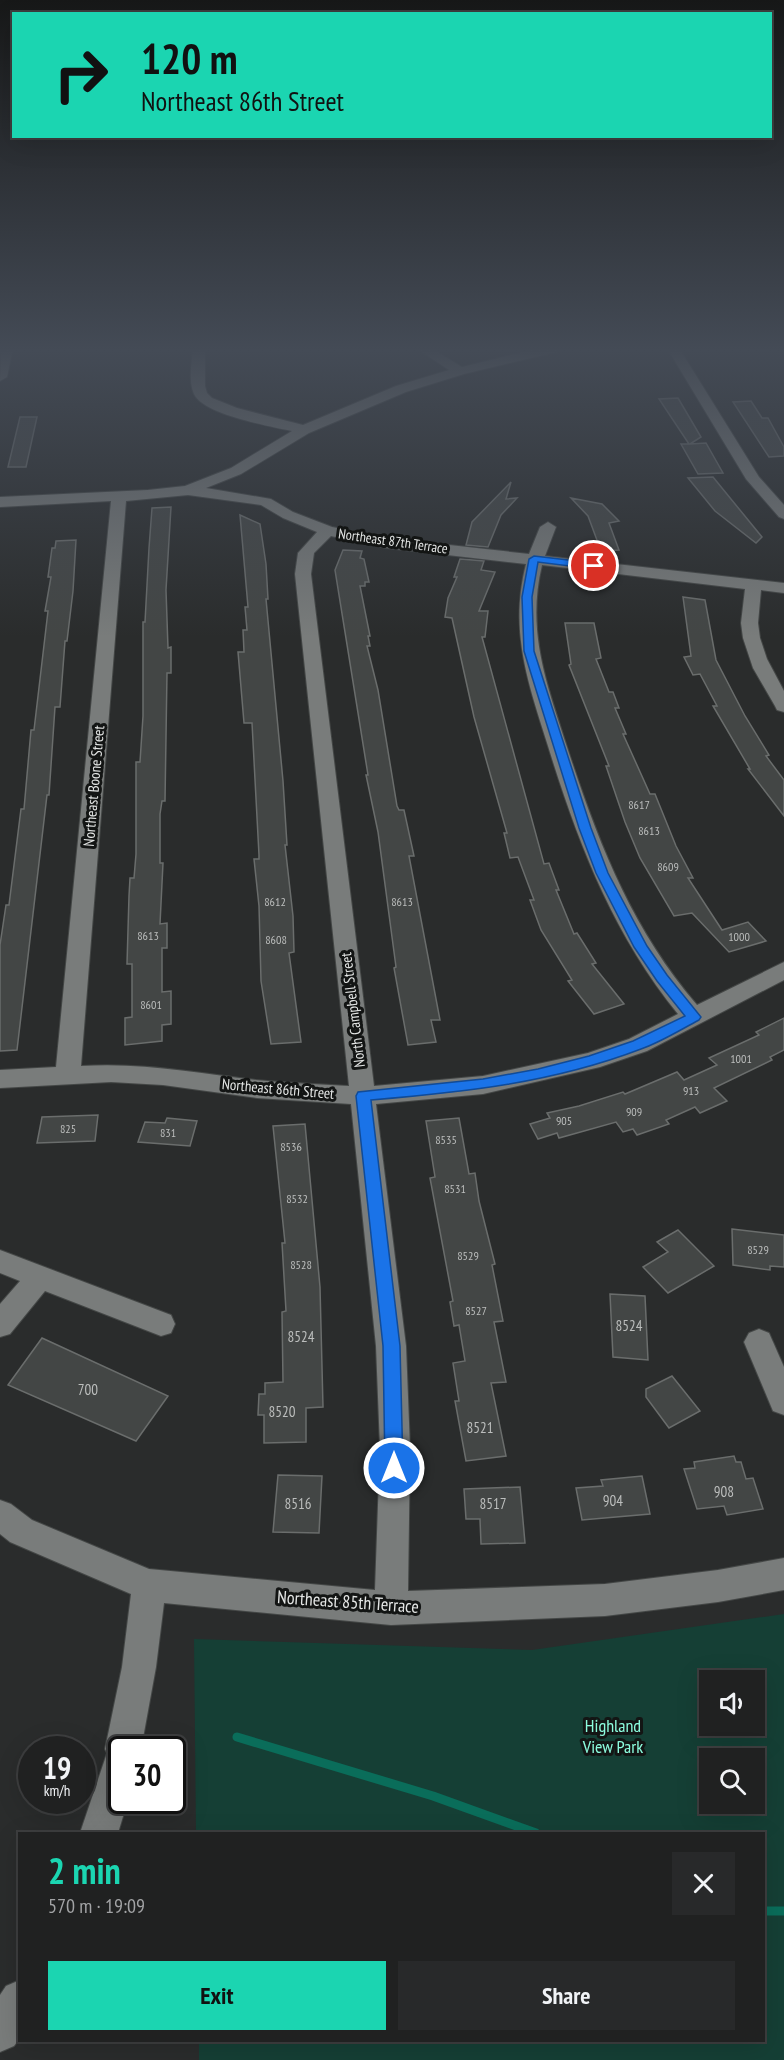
<!DOCTYPE html>
<html lang="en">
<head>
<meta charset="utf-8">
<style>
	:root { --surface:#202121; --page:#28292a; --text:#f1f3f6; --muted:#a2a3a5; --line:#3d3e3f; --accent:#1bd5b1 }
	body { margin:0; font-family:"PT Sans Narrow",sans-serif; background:var(--page); color:var(--text); height:100vh; display:flex; flex-direction:column; font-size:22px; white-space:nowrap }
	* { box-sizing:border-box; margin:0 }
	p { font-size:20px; color:var(--muted) }
	.icon { flex:none; width:33px; height:33px; fill:none; stroke:currentColor; stroke-width:2; stroke-linecap:round; stroke-linejoin:round }
	.map { position:relative; flex:1; overflow:hidden }
	.drawer { position:absolute; left:18px; top:1832px; width:747px; height:210px; display:flex; flex-direction:column; background:var(--surface); border-radius:0px; box-shadow:0 6px 24px #0002,0 0 0 2px var(--line) }
	.drawer>* { flex:none }
	.guide { position:absolute; left:12px; top:12px; width:760px; height:126px; border-radius:0px; box-shadow:0 6px 24px #0002,0 0 0 2px var(--line); background:#1bd5b1; color:#111; overflow:hidden }
	.controls { position:absolute; left:699px; top:1670px; display:grid; gap:12px }
	.controls a { display:grid; place-items:center; width:66px; height:66px; border-radius:0px; background:var(--surface); box-shadow:0 6px 24px #0002,0 0 0 2px var(--line); font-size:30px }
	.speed { position:absolute; left:18px; top:1736px; display:flex; gap:12px; font-size:30px; font-weight:700; text-align:center }
	.speed>* { display:grid; place-content:center; width:78px; height:78px; border-radius:50%; background:var(--surface); box-shadow:0 6px 24px #0002,0 0 0 2px var(--line); line-height:1 }
	.speed small { font-size:15px; font-weight:400 }
	.speed .limit { border:3px solid #111; border-radius:9px; background:#fff; color:#111 }
	.pin { position:absolute; display:grid; place-items:center; width:51px; height:51px; color:#fff; margin:-26px; border:3px solid #fff; border-radius:50%; box-shadow:0 2px 6px #0007 }
	.me { position:absolute; width:66px; margin:-33px; rotate:0deg; stroke-linejoin:round; filter:drop-shadow(0 0 4px #0008) }
	.turn { display:flex; align-items:center; gap:21px; height:126px; padding:0 30px; font-size:27px }
	.turn .icon { width:78px; height:78px; stroke-width:2.5 }
	.turn b { display:block; font-size:42px; line-height:51px }
	.round { display:grid; place-items:center; flex:none; width:63px; height:63px; border-radius:0px; background:var(--page) }
	.overview { display:flex; align-items:center; justify-content:space-between; height:102px; padding:0 30px }
	h1 { font-size:36px; font-weight:700; line-height:45px; color:var(--accent) }
	.button { display:flex; gap:12px; margin-top:auto; padding:12px 30px }
	.button a { flex:1; height:69px; border-radius:0px; background:var(--accent); color:#111; font-size:24px; font-weight:700; line-height:69px; text-align:center }
	.button a+a { background:var(--page); color:var(--text) }
	.map>svg:first-child { display:block }
</style>
</head>
<body>
<div class="map">
<svg width="784" height="2060" viewBox="0 0 784 2060">
	<rect width="100%" height="100%" fill="#2a2c2c"/>
	<!-- green -->
	<path fill="#153f35" fill-rule="evenodd" d="M784,1614V2060H199V2040H764V1833H196L194,1639L532,1650ZM710,1680H754V1725H710ZM710,1758H754V1803H710Z"/>
	<g fill="none" stroke-linecap="round" stroke-linejoin="round">
		<!-- stream -->
		<g stroke="#0a6d5a" stroke-width="9">
			<polyline points="237,1737 433,1796 536,1833"/>
			<polyline points="764,1911 784,1911"/>
		</g>
	</g>
	<!-- building -->
	<g fill="#434645" stroke="#6a6d6c" stroke-width="1.5">
		<polygon points="678,398 701,437 690,444 706,443 723,473 698,474 681,444 689,444 659,399"/>
		<polygon points="751,401 762,418 768,418 784,447 784,456 769,457 733,402"/>
		<polygon points="20,417 37,417 26,467 8,467"/>
		<polygon points="713,477 762,537 756,543 715,511 688,478"/>
		<polygon points="511,482 506,499 517,498 501,515 488,547 466,545 472,522"/>
		<polygon points="571,498 602,504 619,521 609,523 619,550 601,551 588,516"/>
		<polygon points="171,507 166,590 168,648 171,647 171,673 167,673 165,801 162,801 160,814 160,863 163,863 160,924 167,923 167,948 162,948 162,992 171,991 171,1024 162,1025 162,1041 125,1045 125,1018 132,1017 132,964 127,964 129,896 130,878 134,878 136,854 136,762 140,762 143,716 143,622 145,622 149,548 152,508"/>
		<polygon points="240,515 260,524 266,564 268,599 266,599 283,781 287,845 285,845 293,916 294,952 289,953 301,1042 271,1044 261,981 259,906 254,859 259,859 259,855 252,723 244,723 238,652 244,652 243,630 247,630 245,607 248,607"/>
		<polygon points="76,540 73,591 67,641 65,641 60,707 55,707 49,795 47,795 17,1050 0,1051 0,945 6,905 9,905 21,809 24,809 31,730 34,730 48,611 45,611 51,577 48,577 52,548 55,548 56,541"/>
		<polygon points="343,550 362,551 360,558 364,559 369,582 365,582 365,586 360,586 370,636 368,636 370,646 367,646 378,690 397,806 399,810 404,810 414,856 409,856 440,1020 431,1020 436,1042 408,1045 394,968 396,967 378,832 366,775 368,775 335,570"/>
		<polygon points="460,559 484,561 481,570 495,572 479,611 488,611 485,637 482,637 544,864 549,863 559,890 556,890 574,934 577,933 596,963 592,964 624,1004 594,1014 568,981 572,980 541,930 530,900 534,900 518,857 510,858 504,833 507,833 474,717 452,618 445,617 448,598 457,577 454,577"/>
		<polygon points="683,597 705,600 716,660 745,716 769,755 766,756 784,780 784,816 748,769 750,769 713,706 717,706 700,674 693,675 684,657 691,656"/>
		<polygon points="565,623 594,623 601,658 596,659 609,692 613,692 619,708 615,708 626,734 623,734 650,794 655,794 676,846 693,878 688,878 722,930 748,922 766,941 729,952 692,913 674,916 640,858 625,822 606,766 609,766 569,665 571,664"/>
		<polygon points="784,1018 784,1050 770,1057 772,1060 714,1088 727,1101 700,1113 695,1107 666,1120 669,1124 637,1135 633,1129 623,1132 616,1122 559,1138 557,1133 538,1139 530,1124 550,1118 547,1113 579,1106 623,1092 625,1094 677,1072 684,1080 717,1065 709,1058 759,1035 756,1032"/>
		<polygon points="98,1115 95,1141 37,1143 42,1117"/>
		<polygon points="167,1118 197,1121 190,1146 138,1142 145,1122 165,1123"/>
		<polygon points="459,1118 469,1174 475,1173 479,1201 495,1264 492,1265 503,1321 494,1322 506,1382 491,1383 506,1456 466,1461 455,1401 459,1401 453,1363 465,1361 459,1325 454,1326 450,1302 453,1301 430,1178 435,1177 426,1121"/>
		<polygon points="305,1124 320,1287 323,1407 306,1408 306,1442 264,1443 264,1415 258,1415 259,1394 265,1394 265,1383 283,1382 282,1312 286,1311 282,1243 285,1243 273,1126"/>
		<polygon points="732,1229 784,1235 784,1267 770,1266 770,1270 733,1265"/>
		<polygon points="678,1230 714,1266 668,1293 643,1267 668,1252 657,1242"/>
		<polygon points="610,1294 645,1296 648,1360 613,1357"/>
		<polygon points="42,1338 168,1396 136,1441 8,1385"/>
		<polygon points="672,1376 700,1411 669,1428 646,1397 646,1389"/>
		<polygon points="734,1456 736,1462 741,1462 746,1479 753,1478 763,1509 727,1515 724,1506 697,1509 684,1469 695,1468 694,1462"/>
		<polygon points="278,1475 322,1476 319,1533 273,1532"/>
		<polygon points="642,1476 650,1514 582,1520 576,1488 603,1486 601,1480"/>
		<polygon points="520,1487 525,1543 481,1544 480,1519 466,1519 464,1489"/>
	</g>
	<g fill="none" stroke-linecap="round" stroke-linejoin="round">
		<defs>
			<g id="minor">
				<polygon points="1,348 13,348 7,377 0,381"/>
				<path d="M193,348H205V386L207,393L212,398L237,408L303,425L396,386L449,370L416,348H431L462,367L540,348H563L561,351L464,374L406,392L309,433L241,474L206,488L271,499L293,512L332,527L387,538L529,554L540,527L548,522L556,527L545,556L784,583V593L761,590L758,623L760,638L767,659L784,691V712L777,710L775,706L753,668L743,638L741,623L745,589L542,565C526,632 547,684 567,747C598,842 631,928 697,1005L784,962V980L647,1051L600,1067L483,1094L376,1104L406,1346L410,1448L408,1591L605,1584L718,1570L784,1558V1590L718,1602L605,1616L391,1625L164,1603L156,1667L141,1749H122V1800H128L118,1833H80L107,1753L105,1749L122,1667L131,1594L10,1542L0,1534V1500L11,1504L32,1520L149,1569L375,1590L380,1448L376,1346L351,1104L257,1098L163,1085L111,1082L0,1088V1070L56,1067L111,501L0,507V497L148,490L185,486L231,468L292,431C270,426 204,415 194,394C188,381 192,362 193,348ZM188,495L261,505L283,518L317,532L298,553L295,574L349,1086C318,1084 287,1083 256,1080C197,1073 141,1062 81,1066L126,501ZM331,536L387,548L526,564C509,631 528,682 548,746C578,843 613,934 678,1014L629,1039L588,1053L483,1076L374,1086L311,574L314,553Z"/>
				<polygon points="667,348 679,348 759,477 784,505 784,519 779,517 746,479"/>
				<polygon points="0,1250 171,1315 175,1324 171,1333 161,1336 45,1291 10,1334 0,1337 0,1304 20,1281 0,1273"/>
				<polygon points="759,1329 769,1333 784,1367 784,1415 773,1411 744,1342 749,1333"/>
				<polygon points="20,1980 20,2038 14,2046 0,2052 0,1995 6,1986"/>
			</g>
		</defs>
		<!-- minor casing -->
		<use href="#minor" stroke="#444746" stroke-width="2"/>
		<!-- minor -->
		<use href="#minor" fill="#797c7b" fill-rule="evenodd"/>
	</g>
	<!-- sky -->
	<linearGradient id="sky" x2="0" y2="1"><stop stop-color="#171818"/><stop offset="0.55" stop-color="#444b56"/><stop offset="1" stop-color="#444b56" stop-opacity="0"/></linearGradient>
	<rect width="784" height="637" fill="url(#sky)"/>
	<!-- route -->
	<path fill="#1a73e8" stroke="#114b97" stroke-width="1.5" d="M534,556L594,563L598,566L594,569L538,562L532,597L534,651L591,828L608,873L647,946L667,975L701,1017L699,1020C680,1030 661,1042 641,1049C552,1083 465,1092 371,1100L400,1346L403,1468L401,1474L394,1476L388,1474L385,1468L383,1346L356,1096L358,1092L483,1079L538,1069L589,1056L633,1041L685,1016L657,981L634,947L596,873L579,828L524,651L522,597L529,559Z"/>
	<g text-anchor="middle" stroke-width="6" stroke-linejoin="round" paint-order="stroke">
		<!-- number labels -->
		<g font-size="12" fill="#bcbebd">
			<text x="639" y="809">8617</text>
			<text x="649" y="835">8613</text>
			<text x="668" y="871">8609</text>
			<text x="275" y="906">8612</text>
			<text x="402" y="906">8613</text>
			<text x="148" y="940">8613</text>
			<text x="739" y="941">1000</text>
			<text x="276" y="944">8608</text>
			<text x="151" y="1009">8601</text>
			<text x="741" y="1063">1001</text>
			<text x="691" y="1095">913</text>
			<text x="634" y="1116">909</text>
			<text x="564" y="1125">905</text>
			<text x="68" y="1133">825</text>
			<text x="168" y="1137">831</text>
			<text x="446" y="1144">8535</text>
			<text x="291" y="1151">8536</text>
			<text x="455" y="1193">8531</text>
			<text x="297" y="1203">8532</text>
			<text x="758" y="1254">8529</text>
			<text x="468" y="1260">8529</text>
			<text x="301" y="1269">8528</text>
			<text x="476" y="1315">8527</text>
		</g>
		<!-- far-street labels -->
		<g font-size="14" fill="#e4e6e5" stroke="#131514">
			<text transform="translate(393 541) rotate(8)" y="5">Northeast 87th Terrace</text>
		</g>
		<!-- street labels -->
		<g font-size="15" fill="#e4e6e5" stroke="#131514">
			<text transform="translate(94 786) rotate(-85)" y="5">Northeast Boone Street</text>
			<text transform="translate(353 1010) rotate(-97)" y="5">North Campbell Street</text>
			<text transform="translate(278 1089) rotate(5)" y="5">Northeast 86th Street</text>
		</g>
		<!-- near-number labels -->
		<g font-size="15" fill="#bcbebd">
			<text x="629" y="1331">8524</text>
			<text x="301" y="1342">8524</text>
			<text x="88" y="1395">700</text>
			<text x="282" y="1417">8520</text>
			<text x="480" y="1433">8521</text>
			<text x="724" y="1497">908</text>
			<text x="613" y="1506">904</text>
			<text x="298" y="1509">8516</text>
			<text x="493" y="1509">8517</text>
		</g>
		<!-- near-street labels -->
		<g font-size="18" fill="#e4e6e5" stroke="#131514">
			<text transform="translate(348 1602) rotate(4)" y="6">Northeast 85th Terrace</text>
		</g>
		<!-- near-park labels -->
		<g font-size="18" fill="#8cfcde" stroke="#131514">
			<text x="613" y="1732">Highland<tspan x="613" dy="21">View Park</tspan></text>
		</g>
	</g>
</svg>
<div class="controls">
<a><svg class="icon" aria-label="sound" viewBox="0 0 24 24"><path d="M4 9h4l5-4v14l-5-4H4zM17 9q2 3 0 6"/></svg></a>
<a><svg class="icon" aria-label="search" viewBox="0 0 24 24"><circle cx="10" cy="10" r="6"/><path d="M15 15l6 6"/></svg></a>
</div>
<div class="speed"><div>19<small>km/h</small></div><div class="limit">30</div></div>
<div class="pin" style="left:594px;top:566px;background:#d93025"><svg class="icon" aria-label="arrive" viewBox="0 0 24 24"><path d="M6 21V4h12l-3 4 3 4H6"/></svg></div>
<svg class="me" style="left:394px;top:1468px" viewBox="-20 -20 40 40"><circle r="17" fill="#1a73e8" stroke="#fff" stroke-width="3"/><path d="M0-11L8 9 0 5-8 9z" fill="#fff"/></svg>
<div class="guide">
<div class="turn"><svg class="icon" aria-label="right" viewBox="0 0 24 24"><path d="M7 20v-9h11M14 6l5 5-5 5"/></svg><div><b>120 m</b>Northeast 86th Street</div></div>
</div>
<section class="drawer">
<div class="overview"><div><h1>2 min</h1><p>570 m · 19:09</p></div><a class="round"><svg class="icon" aria-label="close" viewBox="0 0 24 24"><path d="M6 6l12 12M18 6L6 18"/></svg></a></div>
<div class="button"><a>Exit</a><a>Share</a></div>
</section>
</div>
</body>
</html>
